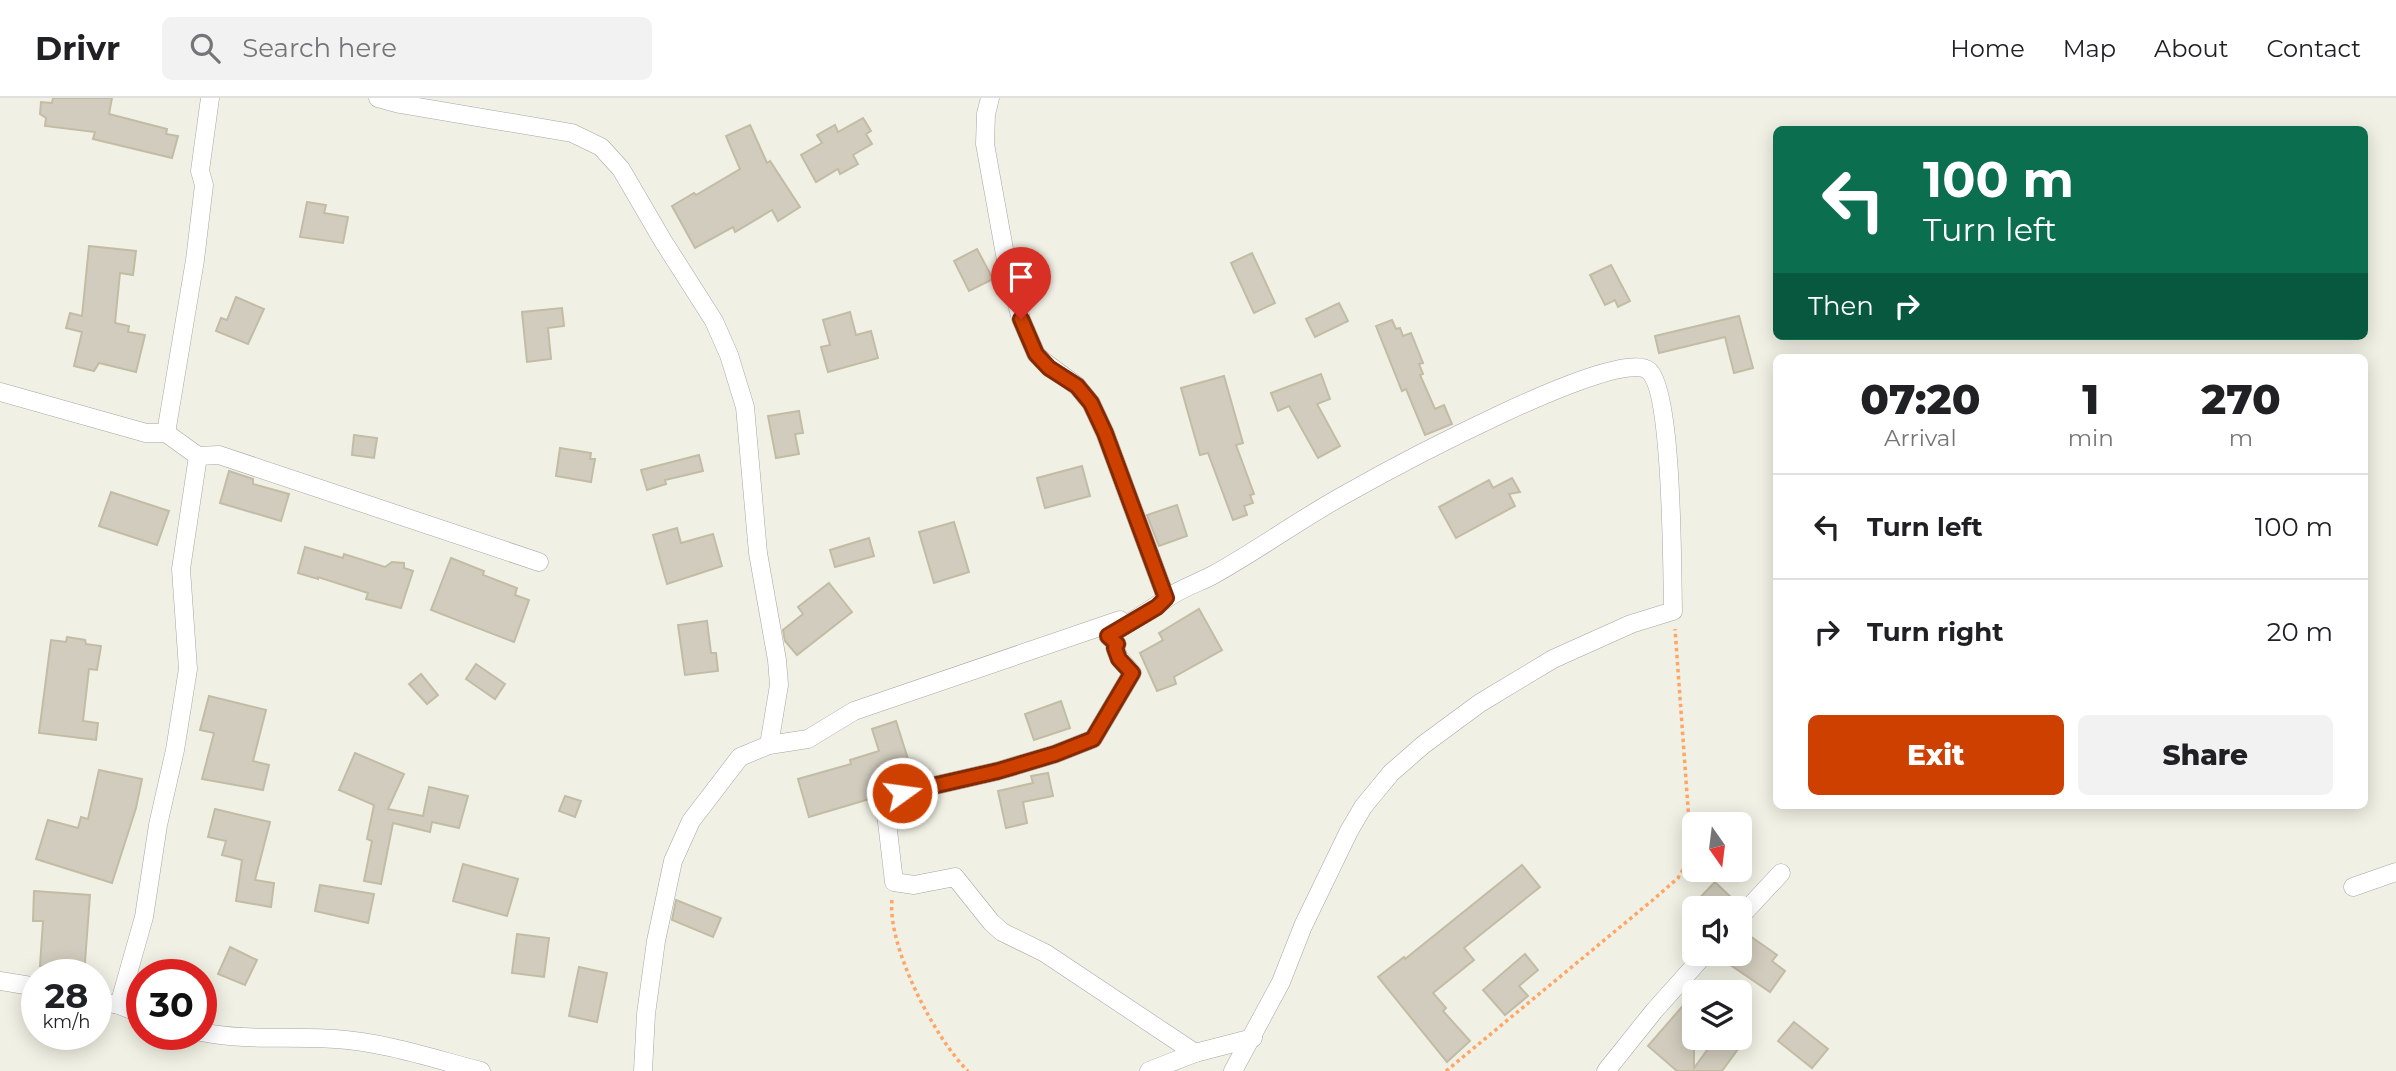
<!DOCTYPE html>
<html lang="en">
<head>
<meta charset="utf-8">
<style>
	:root { --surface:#fff; --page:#f2f2f2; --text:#202124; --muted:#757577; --line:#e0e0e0; --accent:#cd4000 }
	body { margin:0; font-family:Montserrat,sans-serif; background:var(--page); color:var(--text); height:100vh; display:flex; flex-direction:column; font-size:26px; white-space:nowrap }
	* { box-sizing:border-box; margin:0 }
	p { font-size:23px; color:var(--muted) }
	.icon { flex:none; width:38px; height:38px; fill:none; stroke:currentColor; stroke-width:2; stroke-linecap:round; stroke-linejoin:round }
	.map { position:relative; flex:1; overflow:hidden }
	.sheet { position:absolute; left:1773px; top:256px; width:595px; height:455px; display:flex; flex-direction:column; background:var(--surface); border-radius:10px; box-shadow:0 4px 18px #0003 }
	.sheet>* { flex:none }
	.guide { position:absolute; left:1773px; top:28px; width:595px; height:214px; border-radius:10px; box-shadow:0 4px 18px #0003; background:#0b6e4f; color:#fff; overflow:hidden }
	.needle { width:46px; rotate:166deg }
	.buttons { position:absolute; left:1682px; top:714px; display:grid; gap:14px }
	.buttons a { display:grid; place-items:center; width:70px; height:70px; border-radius:10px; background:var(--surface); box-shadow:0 4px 18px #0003; font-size:35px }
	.speed { position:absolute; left:21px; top:861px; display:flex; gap:14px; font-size:35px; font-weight:700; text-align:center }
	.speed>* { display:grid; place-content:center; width:91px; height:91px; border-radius:50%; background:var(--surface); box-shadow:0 4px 18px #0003; line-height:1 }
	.speed small { font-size:18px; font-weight:400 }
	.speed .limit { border:10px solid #d22; background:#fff; color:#111 }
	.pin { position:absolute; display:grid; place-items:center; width:60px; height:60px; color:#fff; margin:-72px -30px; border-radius:50% 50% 50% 0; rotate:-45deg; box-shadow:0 0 7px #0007 }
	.pin .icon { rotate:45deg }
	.me { position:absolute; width:77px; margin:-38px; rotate:76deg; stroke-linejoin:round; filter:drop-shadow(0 0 5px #0008) }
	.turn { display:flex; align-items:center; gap:24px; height:147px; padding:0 35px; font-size:32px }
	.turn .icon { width:91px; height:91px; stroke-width:2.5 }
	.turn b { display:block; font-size:49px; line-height:60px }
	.then { display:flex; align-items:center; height:66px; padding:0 35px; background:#0003; gap:14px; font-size:26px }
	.eta { display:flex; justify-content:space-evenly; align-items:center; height:119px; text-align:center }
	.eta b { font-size:42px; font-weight:800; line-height:49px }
	.action { display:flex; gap:14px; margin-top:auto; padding:14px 35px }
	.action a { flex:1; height:80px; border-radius:10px; background:var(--accent); color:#fff; font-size:28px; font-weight:800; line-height:80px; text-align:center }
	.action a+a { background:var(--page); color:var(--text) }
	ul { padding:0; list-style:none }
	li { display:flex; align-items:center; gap:21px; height:105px; padding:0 35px; border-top:2px solid var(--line) }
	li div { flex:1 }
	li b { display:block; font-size:26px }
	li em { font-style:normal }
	header { display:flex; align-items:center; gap:42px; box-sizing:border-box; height:98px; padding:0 35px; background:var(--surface); border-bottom:2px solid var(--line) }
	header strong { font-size:33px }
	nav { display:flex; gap:38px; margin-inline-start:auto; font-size:24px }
	.search { width:490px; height:63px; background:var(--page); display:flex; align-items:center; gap:18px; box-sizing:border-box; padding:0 24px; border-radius:10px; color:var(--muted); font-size:26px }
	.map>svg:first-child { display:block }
</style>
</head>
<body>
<header>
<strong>Drivr</strong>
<div class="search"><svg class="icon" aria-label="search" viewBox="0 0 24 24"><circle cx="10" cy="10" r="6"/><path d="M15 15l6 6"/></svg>Search here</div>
<nav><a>Home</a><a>Map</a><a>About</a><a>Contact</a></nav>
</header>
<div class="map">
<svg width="2396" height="973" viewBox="0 0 2396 973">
	<rect width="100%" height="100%" fill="#f0f0e4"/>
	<!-- building -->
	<g fill="#d1ccbd" stroke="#c3bca5" stroke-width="2">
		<polygon points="53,0 112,0 109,16 167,31 166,36 178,38 172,60 93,41 95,34 45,28 46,20 40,16 41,4 52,5"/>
		<polygon points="863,20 871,33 866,36 872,46 853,57 858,66 840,76 838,71 816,84 801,57 822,45 817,37 835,27 838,34"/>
		<polygon points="750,27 767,65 770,63 800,109 778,123 772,112 735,134 733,129 695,150 672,108 694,95 696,97 740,71 726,38"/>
		<polygon points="307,104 326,107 324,115 348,119 343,145 300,139"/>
		<polygon points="89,148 136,153 133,177 120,175 115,225 129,228 128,234 145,237 136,274 99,265 94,273 74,268 82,234 66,230 70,215 82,218"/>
		<polygon points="977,151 993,181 969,193 954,163"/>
		<polygon points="1252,155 1275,205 1254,215 1231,165"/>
		<polygon points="1611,167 1630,203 1618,209 1615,202 1605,207 1590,177"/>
		<polygon points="236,199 264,211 248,246 216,233 221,220 227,222"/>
		<polygon points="1339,205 1348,223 1315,239 1306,221"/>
		<polygon points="562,210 564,228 548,230 551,261 527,264 522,214"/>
		<polygon points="850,214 856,237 871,233 878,260 828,274 821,249 830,247 823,222"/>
		<polygon points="1739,218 1753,270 1734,275 1725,239 1659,255 1655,238"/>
		<polygon points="1392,222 1396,231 1400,230 1403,238 1411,235 1423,265 1419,266 1423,276 1420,277 1435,311 1444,307 1452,326 1425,337 1406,291 1402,293 1376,228"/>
		<polygon points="1321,276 1330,301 1317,306 1340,348 1318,360 1289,308 1278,313 1271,295"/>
		<polygon points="1224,278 1243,345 1236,347 1254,396 1250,397 1253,405 1244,408 1247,417 1233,422 1208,355 1200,357 1181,290"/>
		<polygon points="799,313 803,335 795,336 799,356 776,360 768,318"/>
		<polygon points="354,337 377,340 374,360 352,357"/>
		<polygon points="560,350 591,355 590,361 595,361 591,384 556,378"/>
		<polygon points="699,357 703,373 665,382 666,386 647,392 641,372"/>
		<polygon points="1082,368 1090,398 1045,410 1037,380"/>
		<polygon points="229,373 253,381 253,386 289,396 281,423 220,405"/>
		<polygon points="1512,380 1520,394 1509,396 1515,408 1456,440 1439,409 1489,382 1493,390"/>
		<polygon points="111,394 169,413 157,447 99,428"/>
		<polygon points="1177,407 1187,438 1159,448 1147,417"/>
		<polygon points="954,424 969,474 934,485 919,434"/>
		<polygon points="677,430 681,445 713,436 722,468 667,486 653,437"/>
		<polygon points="869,440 874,458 835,469 830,452"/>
		<polygon points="305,449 343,460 344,456 385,469 392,464 404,465 404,470 413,473 401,510 366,501 368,495 318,479 318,481 298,475"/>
		<polygon points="451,460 484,473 483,477 517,490 515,497 529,502 514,544 431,512"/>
		<polygon points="829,485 852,514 797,557 785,543 783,532 803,516 798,509"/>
		<polygon points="1199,511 1222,552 1174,579 1176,586 1157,593 1140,555 1163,542 1159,535"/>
		<polygon points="707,523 711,555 716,555 718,573 685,577 678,527"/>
		<polygon points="67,539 85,542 86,546 101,548 97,572 89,571 83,623 98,625 96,642 39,635 51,542 66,544"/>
		<polygon points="476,566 505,586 495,601 466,581"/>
		<polygon points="421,576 438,597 427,606 409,586"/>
		<polygon points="209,598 266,612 253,663 269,667 263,692 202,681 214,635 200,632"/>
		<polygon points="1061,603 1070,630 1034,642 1025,616"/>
		<polygon points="896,623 913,677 873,689 876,699 809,719 798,681 851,666 850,662 879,653 872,631"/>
		<polygon points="355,655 404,676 388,711 423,718 429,689 468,698 459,730 432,724 430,734 393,725 381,786 364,783 372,743 367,741 374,707 339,692"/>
		<polygon points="99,672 142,681 136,710 112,785 36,761 48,722 78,730 81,719 88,721"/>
		<polygon points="1048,675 1053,698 1023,704 1027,725 1006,730 998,693 1033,685 1031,678"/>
		<polygon points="565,698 581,703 575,719 559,713"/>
		<polygon points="215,711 270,724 255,782 274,785 271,809 236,803 242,762 222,757 226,743 208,739"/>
		<polygon points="463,766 518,781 507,818 453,803"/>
		<polygon points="1522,767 1540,789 1464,850 1474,862 1433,895 1446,910 1443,913 1470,943 1447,964 1378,879 1404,859 1405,861"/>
		<polygon points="1715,784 1737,805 1733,810 1690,810"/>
		<polygon points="320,787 374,796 368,825 315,813"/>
		<polygon points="34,793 90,797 84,877 65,877 65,870 40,868 43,823 33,823"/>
		<polygon points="676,802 721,820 713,839 672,822"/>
		<polygon points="1740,831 1777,857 1772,863 1785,873 1770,894 1716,857 1740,856"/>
		<polygon points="517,836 549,840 544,879 512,875"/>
		<polygon points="230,849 257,862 245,887 218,876"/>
		<polygon points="1525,856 1538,872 1519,888 1528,898 1505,917 1483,892"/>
		<polygon points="579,869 607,875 597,924 569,918"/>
		<polygon points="1694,895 1694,970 1716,940 1746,940 1722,973 1677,973 1648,948"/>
		<polygon points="1794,924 1828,951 1812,970 1778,943"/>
	</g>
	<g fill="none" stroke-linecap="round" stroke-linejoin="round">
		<defs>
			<g id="minor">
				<polyline points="378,0 400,6 572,35 601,49 621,71 663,143 714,223 729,257 745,309 758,455 777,562 779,587 769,647"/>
				<polyline points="990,0 986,16 985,46 1008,173 1021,221 1036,256 1043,263 1077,288 1091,305 1105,335 1166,500"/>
				<polyline points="0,294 146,335 166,335 198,358 219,357 539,464"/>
				<polyline points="166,335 195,162 204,87 200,73 210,0"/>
				<polyline points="2353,789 2396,774"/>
				<polyline points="1740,819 1781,775"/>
				<polyline points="0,883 37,889"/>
				<polyline points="96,903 119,907 142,916"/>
				<polyline points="119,907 144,819 158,727 175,652 188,571 181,471 198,358"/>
				<path d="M201,934C245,943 290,938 335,941C384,944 434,961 481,973"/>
				<path d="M1195,955L1045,855L1002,834L991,824L955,779L914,787L894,784L886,715L902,695L998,673L1055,656L1093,641L1132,575L1119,560L1115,550L1117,546L1108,538C1128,526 1147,514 1166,501C1179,491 1198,485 1213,477C1258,452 1299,422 1344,397C1383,375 1619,246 1649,273C1673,294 1672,473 1673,513L1631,526L1553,561L1480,605L1423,647L1391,675L1363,709L1349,733L1303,828L1281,884L1233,973"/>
				<polyline points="643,973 646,916 656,843 673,763 691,723 740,659 769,647 808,641 854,613 1120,522"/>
				<polyline points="1149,973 1195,955 1253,940"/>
				<polyline points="1606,973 1654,913 1705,856"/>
			</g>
		</defs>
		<!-- minor casing -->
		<use href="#minor" stroke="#a6a6a6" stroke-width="19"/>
		<!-- path -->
		<g stroke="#ffa666" stroke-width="3.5" stroke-dasharray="3.5 3.5" stroke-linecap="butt">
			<path d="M892,802C887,848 935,941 968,973"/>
			<polyline points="1446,973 1654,801 1678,780 1689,762 1690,737 1675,531"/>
		</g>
		<!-- minor -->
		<use href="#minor" stroke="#fff" stroke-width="18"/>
	</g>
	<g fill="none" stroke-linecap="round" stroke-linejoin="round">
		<defs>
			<polyline id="route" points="902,695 998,673 1055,656 1093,641 1132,575 1119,561 1115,550 1117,546 1108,538 1157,509 1166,500 1105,335 1091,305 1077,288 1049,270 1036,256 1021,221"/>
		</defs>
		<!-- route casing -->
		<use href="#route" stroke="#852a00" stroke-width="18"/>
		<!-- route -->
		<use href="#route" stroke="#cd4000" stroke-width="12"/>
	</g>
</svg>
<div class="buttons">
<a><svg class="needle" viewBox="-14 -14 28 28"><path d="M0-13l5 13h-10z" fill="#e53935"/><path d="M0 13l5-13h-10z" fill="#757577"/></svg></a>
<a><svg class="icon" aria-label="sound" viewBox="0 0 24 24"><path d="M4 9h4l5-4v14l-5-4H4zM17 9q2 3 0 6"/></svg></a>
<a><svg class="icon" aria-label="layers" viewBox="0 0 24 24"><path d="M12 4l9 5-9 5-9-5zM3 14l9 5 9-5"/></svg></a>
</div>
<div class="speed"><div>28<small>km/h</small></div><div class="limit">30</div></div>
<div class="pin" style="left:1021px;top:221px;background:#d93025"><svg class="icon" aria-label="arrive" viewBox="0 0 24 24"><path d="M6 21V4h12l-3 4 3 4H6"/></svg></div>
<svg class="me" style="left:902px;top:695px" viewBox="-20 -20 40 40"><circle r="17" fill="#cd4000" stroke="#fff" stroke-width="3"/><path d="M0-11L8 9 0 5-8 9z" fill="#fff"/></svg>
<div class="guide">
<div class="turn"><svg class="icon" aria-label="left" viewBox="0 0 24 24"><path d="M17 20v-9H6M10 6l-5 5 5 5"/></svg><div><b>100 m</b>Turn left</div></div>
<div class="then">Then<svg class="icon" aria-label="right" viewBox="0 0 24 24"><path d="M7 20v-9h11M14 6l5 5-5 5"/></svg></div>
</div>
<section class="sheet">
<div class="eta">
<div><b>07:20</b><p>Arrival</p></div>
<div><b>1</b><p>min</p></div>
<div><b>270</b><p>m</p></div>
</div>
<ul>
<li><svg class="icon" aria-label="left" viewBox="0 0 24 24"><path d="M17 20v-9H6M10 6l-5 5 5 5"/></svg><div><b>Turn left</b></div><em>100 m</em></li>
<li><svg class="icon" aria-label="right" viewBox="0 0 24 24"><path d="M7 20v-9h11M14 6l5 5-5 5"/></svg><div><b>Turn right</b></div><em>20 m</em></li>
</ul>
<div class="action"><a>Exit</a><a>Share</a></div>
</section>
</div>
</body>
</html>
